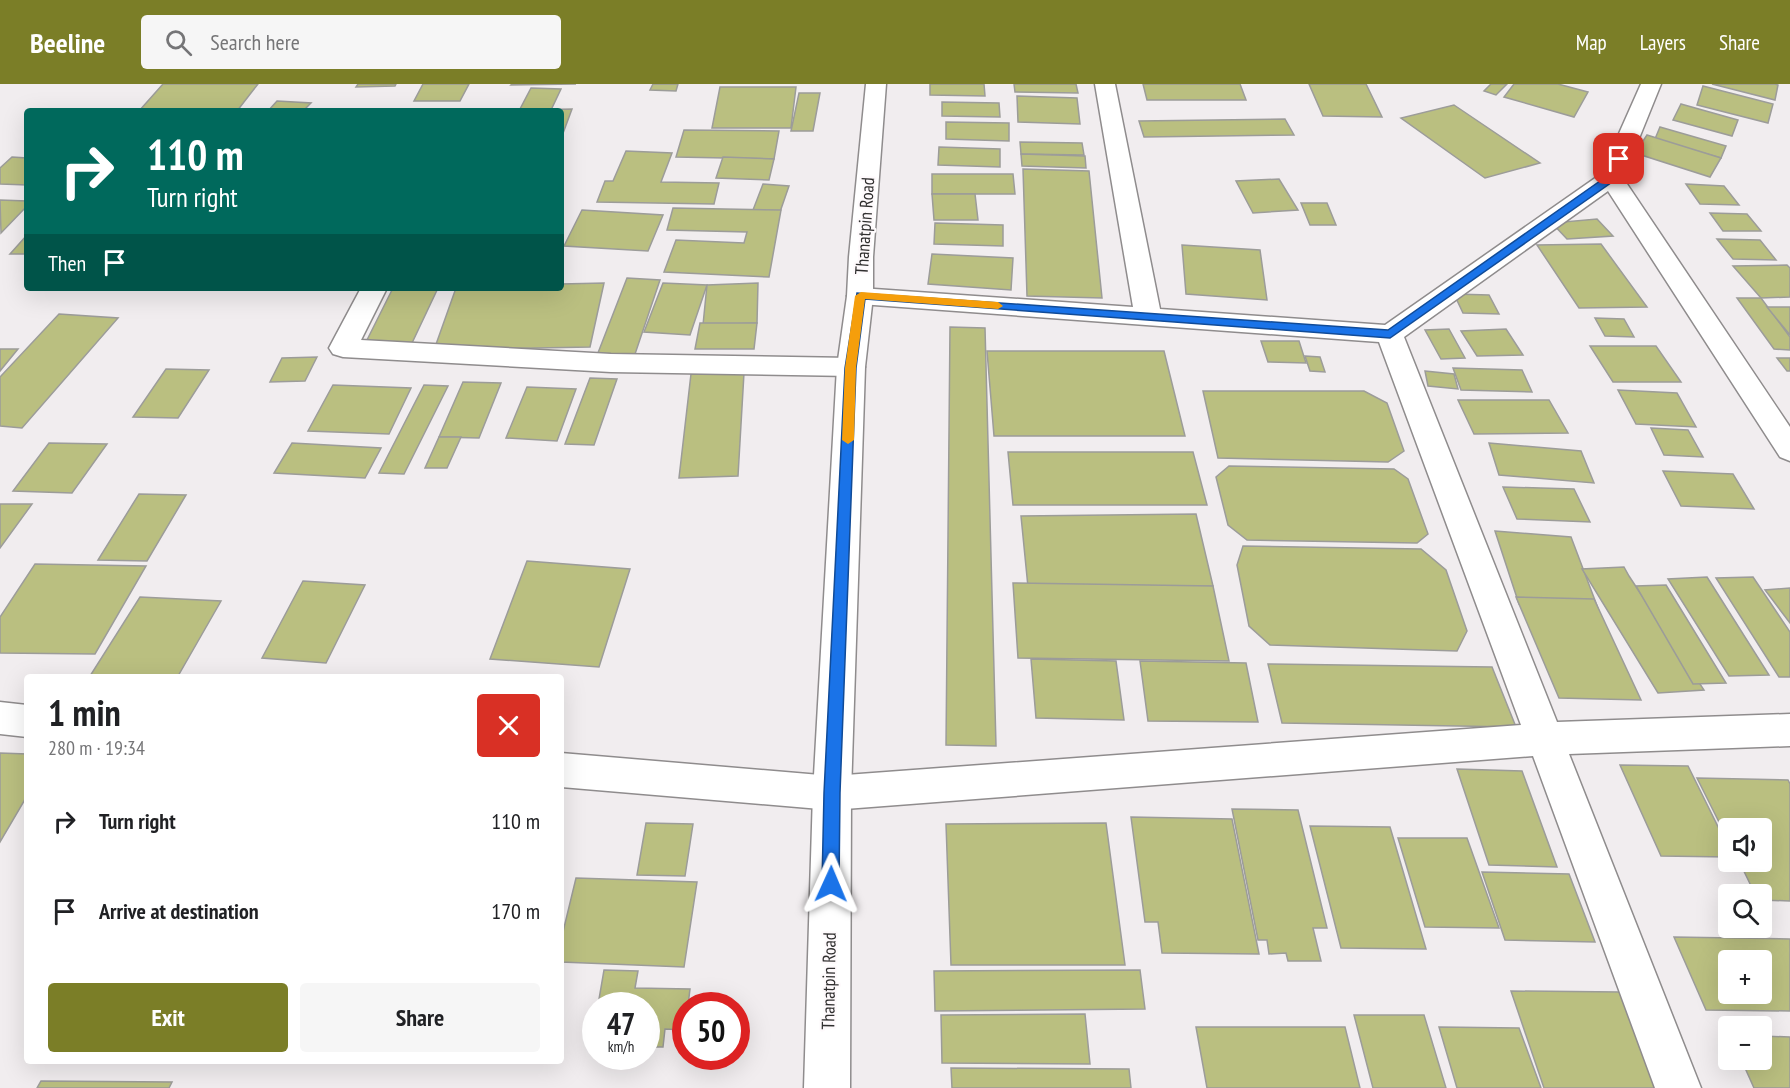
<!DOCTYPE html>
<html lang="en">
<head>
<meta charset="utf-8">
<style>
	:root { --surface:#fff; --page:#f6f6f6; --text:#202124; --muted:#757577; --accent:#7b7e27 }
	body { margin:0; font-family:"PT Sans Narrow",sans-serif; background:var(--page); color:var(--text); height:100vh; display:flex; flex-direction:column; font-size:22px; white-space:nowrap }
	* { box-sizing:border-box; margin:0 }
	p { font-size:20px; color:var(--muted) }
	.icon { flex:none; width:33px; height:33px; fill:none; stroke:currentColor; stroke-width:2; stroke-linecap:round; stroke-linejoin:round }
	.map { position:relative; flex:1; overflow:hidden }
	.details { position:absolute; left:24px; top:590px; width:540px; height:390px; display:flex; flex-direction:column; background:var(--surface); border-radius:6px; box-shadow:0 6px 24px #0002 }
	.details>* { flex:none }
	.hud { position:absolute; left:24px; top:24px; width:540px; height:183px; border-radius:6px; box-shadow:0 6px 24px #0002; background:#00695c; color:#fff; overflow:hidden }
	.controls { position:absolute; left:1718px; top:734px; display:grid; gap:12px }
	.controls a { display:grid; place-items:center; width:54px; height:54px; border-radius:6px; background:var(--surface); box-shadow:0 6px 24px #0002; font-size:30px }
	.speed { position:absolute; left:582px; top:908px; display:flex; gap:12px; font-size:30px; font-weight:700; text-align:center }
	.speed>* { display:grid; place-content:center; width:78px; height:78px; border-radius:50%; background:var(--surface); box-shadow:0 6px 24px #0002; line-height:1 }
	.speed small { font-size:15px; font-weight:400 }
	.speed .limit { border:9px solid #d22; background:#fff; color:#111 }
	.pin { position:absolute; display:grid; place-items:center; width:51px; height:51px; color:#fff; margin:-26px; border-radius:12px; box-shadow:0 3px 9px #0006 }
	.me { position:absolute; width:66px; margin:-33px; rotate:1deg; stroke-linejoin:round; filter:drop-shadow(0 0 4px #0008) }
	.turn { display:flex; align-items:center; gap:21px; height:126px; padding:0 24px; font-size:27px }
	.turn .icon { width:78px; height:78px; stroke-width:2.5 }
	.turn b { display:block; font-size:42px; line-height:51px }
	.then { display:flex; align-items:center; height:57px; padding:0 24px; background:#0003; gap:12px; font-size:22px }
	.round { display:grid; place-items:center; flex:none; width:63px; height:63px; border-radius:6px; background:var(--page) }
	.head { display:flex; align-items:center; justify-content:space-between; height:102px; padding:0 24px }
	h1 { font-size:36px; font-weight:600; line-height:45px }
	.button { display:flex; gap:12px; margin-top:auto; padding:12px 24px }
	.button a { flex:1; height:69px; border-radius:6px; background:var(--accent); color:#fff; font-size:24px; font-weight:600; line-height:69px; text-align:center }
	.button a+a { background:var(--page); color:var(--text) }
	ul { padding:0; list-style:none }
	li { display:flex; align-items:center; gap:18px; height:90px; padding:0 24px }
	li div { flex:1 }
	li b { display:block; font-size:22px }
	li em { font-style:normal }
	header { display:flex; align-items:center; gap:36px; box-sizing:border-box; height:84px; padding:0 30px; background:var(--accent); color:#fff }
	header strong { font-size:28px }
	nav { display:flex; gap:33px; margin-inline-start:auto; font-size:21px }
	.search { width:420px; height:54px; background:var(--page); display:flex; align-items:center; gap:15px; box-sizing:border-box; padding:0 21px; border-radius:6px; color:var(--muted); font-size:22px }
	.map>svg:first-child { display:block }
</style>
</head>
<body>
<header>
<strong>Beeline</strong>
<div class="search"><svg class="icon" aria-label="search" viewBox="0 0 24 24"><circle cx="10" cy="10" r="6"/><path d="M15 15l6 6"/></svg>Search here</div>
<nav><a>Map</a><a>Layers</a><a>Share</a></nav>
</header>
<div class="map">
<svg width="1790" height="1004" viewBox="0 0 1790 1004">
	<rect width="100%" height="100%" fill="#f1edef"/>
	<!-- building -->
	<g fill="#babf80" stroke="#9c9c99" stroke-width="1.5" fill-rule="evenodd">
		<polygon points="163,0 258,0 237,27 139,27"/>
		<polygon points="358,0 396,0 395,2 356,3"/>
		<polygon points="423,0 469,0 460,17 414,17"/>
		<polygon points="512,0 576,0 511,1"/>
		<polygon points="653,0 678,0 676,7 650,6"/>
		<polygon points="930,0 984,0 985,12 930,11"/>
		<polygon points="1014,0 1076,0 1078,9 1015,8"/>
		<polygon points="1143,0 1240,0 1246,16 1147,16"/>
		<polygon points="1309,0 1366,0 1382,33 1323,32"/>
		<polygon points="1491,0 1507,0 1496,11 1484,7"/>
		<polygon points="1514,0 1558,0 1588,8 1574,33 1504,13"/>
		<polygon points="1712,0 1775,0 1778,1 1775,16"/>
		<polygon points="1703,2 1773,20 1768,39 1697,21"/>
		<polygon points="720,3 796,3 791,44 712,44"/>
		<polygon points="531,4 561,5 551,26 520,25"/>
		<polygon points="799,9 820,9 813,47 791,47"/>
		<polygon points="1017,12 1077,14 1080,40 1018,38"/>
		<polygon points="277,17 311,19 303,27 268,27"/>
		<polygon points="942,18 999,19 1000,33 942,32"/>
		<polygon points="1681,20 1738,36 1732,52 1673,36"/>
		<polygon points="1454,21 1540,79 1485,94 1401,34"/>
		<polygon points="572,25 562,52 561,27 474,27"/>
		<polygon points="1285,35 1294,51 1144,53 1139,37"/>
		<polygon points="946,38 1009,39 1009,57 946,55"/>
		<polygon points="1660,43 1726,62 1721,74 1655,55"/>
		<polygon points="684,46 779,47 774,75 676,73"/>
		<polygon points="1647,51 1721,74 1710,93 1635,69"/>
		<polygon points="1020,58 1082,59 1084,71 1021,70"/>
		<polygon points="939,63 1000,65 1000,83 938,81"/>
		<polygon points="626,67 672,69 661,98 719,99 714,120 597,118 605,97 613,97"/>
		<polygon points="1021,70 1085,72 1086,84 1022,82"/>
		<polygon points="12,73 27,74 27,101 0,100 0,84"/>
		<polygon points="723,73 774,75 769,96 716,94"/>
		<polygon points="1023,85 1089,87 1102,214 1027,212"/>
		<polygon points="932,90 1013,90 1015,110 932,110"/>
		<polygon points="1279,95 1298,126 1253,129 1236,97"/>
		<polygon points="763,100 789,102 780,128 753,126"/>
		<polygon points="1686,100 1724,102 1739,121 1700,120"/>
		<polygon points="932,110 975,110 978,136 934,136"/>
		<polygon points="0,116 27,117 27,122 1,149"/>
		<polygon points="1301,119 1327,119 1336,141 1310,141"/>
		<polygon points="673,124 781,126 769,193 664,188 676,156 744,159 747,148 667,146"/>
		<polygon points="582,126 663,131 648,167 564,162"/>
		<polygon points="1710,129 1747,130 1761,147 1723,147"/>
		<polygon points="1597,135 1613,152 1567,155 1552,139"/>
		<polygon points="935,139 1003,141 1003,162 934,160"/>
		<polygon points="27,151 27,170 10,170"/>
		<polygon points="1717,155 1760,156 1776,176 1733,175"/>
		<polygon points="1601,160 1647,223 1579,224 1537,161"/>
		<polygon points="1182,161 1260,166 1267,216 1186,210"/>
		<polygon points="932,170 1013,174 1011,206 928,200"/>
		<polygon points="1787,181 1790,184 1790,213 1761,214 1733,182"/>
		<polygon points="627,194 660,196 633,276 596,274"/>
		<polygon points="604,199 590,263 434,266 456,204 561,204 561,200"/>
		<polygon points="663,199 707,201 690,251 644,248"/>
		<polygon points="758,199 757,239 703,241 707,201"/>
		<polygon points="393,204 438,204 412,259 366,258"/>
		<polygon points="1454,210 1489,211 1499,230 1463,229"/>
		<polygon points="1737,214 1761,214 1790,253 1790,266 1774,265"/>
		<polygon points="1767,223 1790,223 1790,251"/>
		<polygon points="59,230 118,234 22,344 0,342 0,293"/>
		<polygon points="1595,234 1624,235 1634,253 1605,252"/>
		<polygon points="700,239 757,239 754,265 695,265"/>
		<polygon points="950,243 985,244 996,662 946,661"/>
		<polygon points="1449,245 1465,274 1441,275 1425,246"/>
		<polygon points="1506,245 1523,271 1477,272 1461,247"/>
		<polygon points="1261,257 1299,257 1306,279 1268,278"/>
		<polygon points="1590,262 1656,262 1681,298 1613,298"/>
		<polygon points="0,265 18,265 0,287"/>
		<polygon points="987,267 1164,267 1185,352 994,352"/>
		<polygon points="1305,272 1320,273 1325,288 1310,287"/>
		<polygon points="317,273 305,297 270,298 282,274"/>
		<polygon points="1777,274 1790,274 1790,287 1787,287"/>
		<polygon points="1453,284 1522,286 1532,308 1461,306"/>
		<polygon points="166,285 209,286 178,334 133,333"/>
		<polygon points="1425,287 1454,290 1458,305 1428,302"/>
		<polygon points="744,289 738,392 679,394 691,290"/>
		<polygon points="590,294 617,295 594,361 565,360"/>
		<polygon points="463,298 501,299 479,354 439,353"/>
		<polygon points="333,301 411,304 389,350 308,347"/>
		<polygon points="424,301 448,302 404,390 379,389"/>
		<polygon points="527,303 576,305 557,357 506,354"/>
		<polygon points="1618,306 1677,309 1696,343 1636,340"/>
		<polygon points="1203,307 1364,307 1387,319 1404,367 1388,378 1218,374"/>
		<polygon points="1458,316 1549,316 1568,349 1474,350"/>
		<polygon points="1651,344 1688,346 1703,373 1664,371"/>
		<polygon points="439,353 461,353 447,384 425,384"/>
		<polygon points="49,359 107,360 72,409 13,407"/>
		<polygon points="292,359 381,364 365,394 274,389"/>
		<polygon points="1489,359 1581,367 1594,399 1499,391"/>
		<polygon points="1008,368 1193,368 1207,421 1013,421"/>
		<polygon points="1229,382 1394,385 1408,395 1428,450 1417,459 1247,456 1228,441 1216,393"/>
		<polygon points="1663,387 1733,390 1754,425 1681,422"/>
		<polygon points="1503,403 1574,405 1590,438 1517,435"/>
		<polygon points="139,410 186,411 147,477 98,476"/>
		<polygon points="0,420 32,420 0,464"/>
		<polygon points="1196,430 1213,502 1028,503 1021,432"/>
		<polygon points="1495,447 1571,453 1599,527 1519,520"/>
		<polygon points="1243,462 1421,465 1446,486 1467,547 1457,567 1270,561 1249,542 1237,481"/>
		<polygon points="527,477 630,485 599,583 490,575"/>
		<polygon points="35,480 146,482 95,570 0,569 0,533"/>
		<polygon points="1624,483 1629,492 1704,606 1658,609 1582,485"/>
		<polygon points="1707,493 1769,591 1729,592 1668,495"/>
		<polygon points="1753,493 1790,548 1790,593 1779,593 1716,494"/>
		<polygon points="303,497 365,501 326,579 262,574"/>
		<polygon points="1013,499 1213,502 1229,577 1018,574"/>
		<polygon points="1666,501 1726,599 1693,600 1636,502"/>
		<polygon points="1790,504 1790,539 1765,506"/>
		<polygon points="140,513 221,517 178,592 90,592"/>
		<polygon points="1516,513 1594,515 1641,616 1559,614"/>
		<polygon points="1031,575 1116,577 1124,636 1036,634"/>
		<polygon points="1140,577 1246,579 1258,638 1148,637"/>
		<polygon points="1268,580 1492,583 1516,643 1282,639"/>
		<polygon points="0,669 27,670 27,712 0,758"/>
		<polygon points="1620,681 1688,682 1728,763 1728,773 1661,772"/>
		<polygon points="1457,685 1522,687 1557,783 1489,781"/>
		<polygon points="1697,694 1788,696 1790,700 1790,817 1761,816 1761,810 1755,810 1739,777 1761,777 1761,744 1728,744 1728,756"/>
		<polygon points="1232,725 1298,726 1327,844 1313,844 1321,877 1288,877 1286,869 1269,870 1267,856 1258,856"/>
		<polygon points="1131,733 1232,735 1259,870 1162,869 1158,838 1145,838"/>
		<polygon points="646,739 693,740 685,792 637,791"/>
		<polygon points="1106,739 1125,881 951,881 946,740"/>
		<polygon points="1310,742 1390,743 1426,865 1341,864"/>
		<polygon points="1398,754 1467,754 1499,844 1425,843"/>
		<polygon points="1482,788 1569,790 1595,858 1505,856"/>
		<polygon points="576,794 697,798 684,883 561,878 561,856"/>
		<path d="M1674,853L1790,855V927L1706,926ZM1728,876H1761V909H1728Z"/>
		<polygon points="604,886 638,887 635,904 690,905 688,921 686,921 684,946 665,945 663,963 646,963 646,921 598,921"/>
		<polygon points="1140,886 1145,925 935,927 934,887"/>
		<polygon points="1511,907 1620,908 1659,1004 1544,1004"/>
		<polygon points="1085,930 1090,980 942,979 941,931"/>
		<polygon points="1354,931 1424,931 1446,1004 1373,1004"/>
		<polygon points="1196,943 1345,943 1360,1004 1207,1004"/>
		<polygon points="1439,943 1519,944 1541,1004 1457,1004"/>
		<polygon points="1761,952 1790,953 1790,1004 1754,1004 1741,975 1761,975"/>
		<polygon points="951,984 1129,985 1131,1004 952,1004"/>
		<polygon points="41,997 172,998 169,1004 37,1004"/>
	</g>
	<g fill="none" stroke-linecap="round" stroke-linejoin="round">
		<defs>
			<g id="minor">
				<polygon points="1095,0 1115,0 1160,225 1385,241 1601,90 1641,0 1661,0 1623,94 1790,343 1790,377 1780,373 1608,107 1404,253 1557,638 1790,630 1790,662 1569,670 1701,1004 1655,1004 1533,672 832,726 561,703 561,669 832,692 1521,641 1379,258 860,220 851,218 847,212 851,206 860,204 1133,223"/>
				<polygon points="361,204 387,204 361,256 611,270 851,274 861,277 865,283 861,289 851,292 611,288 343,273 333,270 329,264"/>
				<polygon points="0,618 27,621 27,653 0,650"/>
			</g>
			<polygon id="major" points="866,0 886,0 873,173 873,212 865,283 851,709 850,1004 804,1004 813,709 837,283 847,212 849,173"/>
		</defs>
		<!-- minor casing -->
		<use href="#minor" stroke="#8f8c8d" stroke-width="3"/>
		<!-- major casing -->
		<use href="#major" stroke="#8f8c8d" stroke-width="3"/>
		<!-- minor -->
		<use href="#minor" fill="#fff" fill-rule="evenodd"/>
		<!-- major -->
		<use href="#major" fill="#fff" fill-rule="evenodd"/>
	</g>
	<!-- route -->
	<polygon fill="#1a73e8" stroke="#114b97" stroke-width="1.5" points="1619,72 1624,75 1615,96 1390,254 865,215 856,284 840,709 839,800 837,806 831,808 825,806 822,800 824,709 845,284 857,209 1388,246 1607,92 1614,75"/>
	<!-- slow -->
	<polygon fill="#f59e0b" points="861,208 998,218 1003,222 998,225 865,215 856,284 854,356 848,360 842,356 845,284 855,212"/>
	<g text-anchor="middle" stroke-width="4.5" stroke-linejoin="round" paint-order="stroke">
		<!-- street labels -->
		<g font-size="18" fill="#302f2f" stroke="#fefafc">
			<text transform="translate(865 142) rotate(-86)" y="6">Thanatpin Road</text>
			<text transform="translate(829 897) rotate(-89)" y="6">Thanatpin Road</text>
		</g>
	</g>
</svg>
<div class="controls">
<a><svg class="icon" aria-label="sound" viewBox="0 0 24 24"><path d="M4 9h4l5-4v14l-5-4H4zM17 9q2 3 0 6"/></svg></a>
<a><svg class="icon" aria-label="search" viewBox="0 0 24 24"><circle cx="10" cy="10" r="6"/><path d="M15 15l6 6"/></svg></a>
<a>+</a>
<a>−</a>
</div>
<div class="speed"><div>47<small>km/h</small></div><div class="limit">50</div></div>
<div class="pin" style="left:1619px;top:75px;background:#d93025"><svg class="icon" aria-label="arrive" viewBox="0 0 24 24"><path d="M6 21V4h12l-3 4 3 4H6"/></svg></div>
<svg class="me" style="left:831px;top:800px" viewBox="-20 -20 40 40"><path d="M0-17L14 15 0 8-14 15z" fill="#1a73e8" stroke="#fff" stroke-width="4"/></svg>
<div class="hud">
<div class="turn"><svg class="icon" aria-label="right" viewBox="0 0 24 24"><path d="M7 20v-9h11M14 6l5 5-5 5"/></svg><div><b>110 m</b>Turn right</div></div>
<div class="then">Then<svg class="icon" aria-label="arrive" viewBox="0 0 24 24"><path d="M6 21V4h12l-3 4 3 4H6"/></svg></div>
</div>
<section class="details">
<div class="head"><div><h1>1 min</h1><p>280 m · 19:34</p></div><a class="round" style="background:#d93025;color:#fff"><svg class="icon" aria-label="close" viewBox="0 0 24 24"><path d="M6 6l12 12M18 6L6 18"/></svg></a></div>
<ul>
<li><svg class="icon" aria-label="right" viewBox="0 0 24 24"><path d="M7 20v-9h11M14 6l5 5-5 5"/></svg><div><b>Turn right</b></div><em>110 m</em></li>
<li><svg class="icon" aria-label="arrive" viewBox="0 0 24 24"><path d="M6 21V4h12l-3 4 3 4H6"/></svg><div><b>Arrive at destination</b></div><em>170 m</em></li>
</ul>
<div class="button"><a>Exit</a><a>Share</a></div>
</section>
</div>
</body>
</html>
